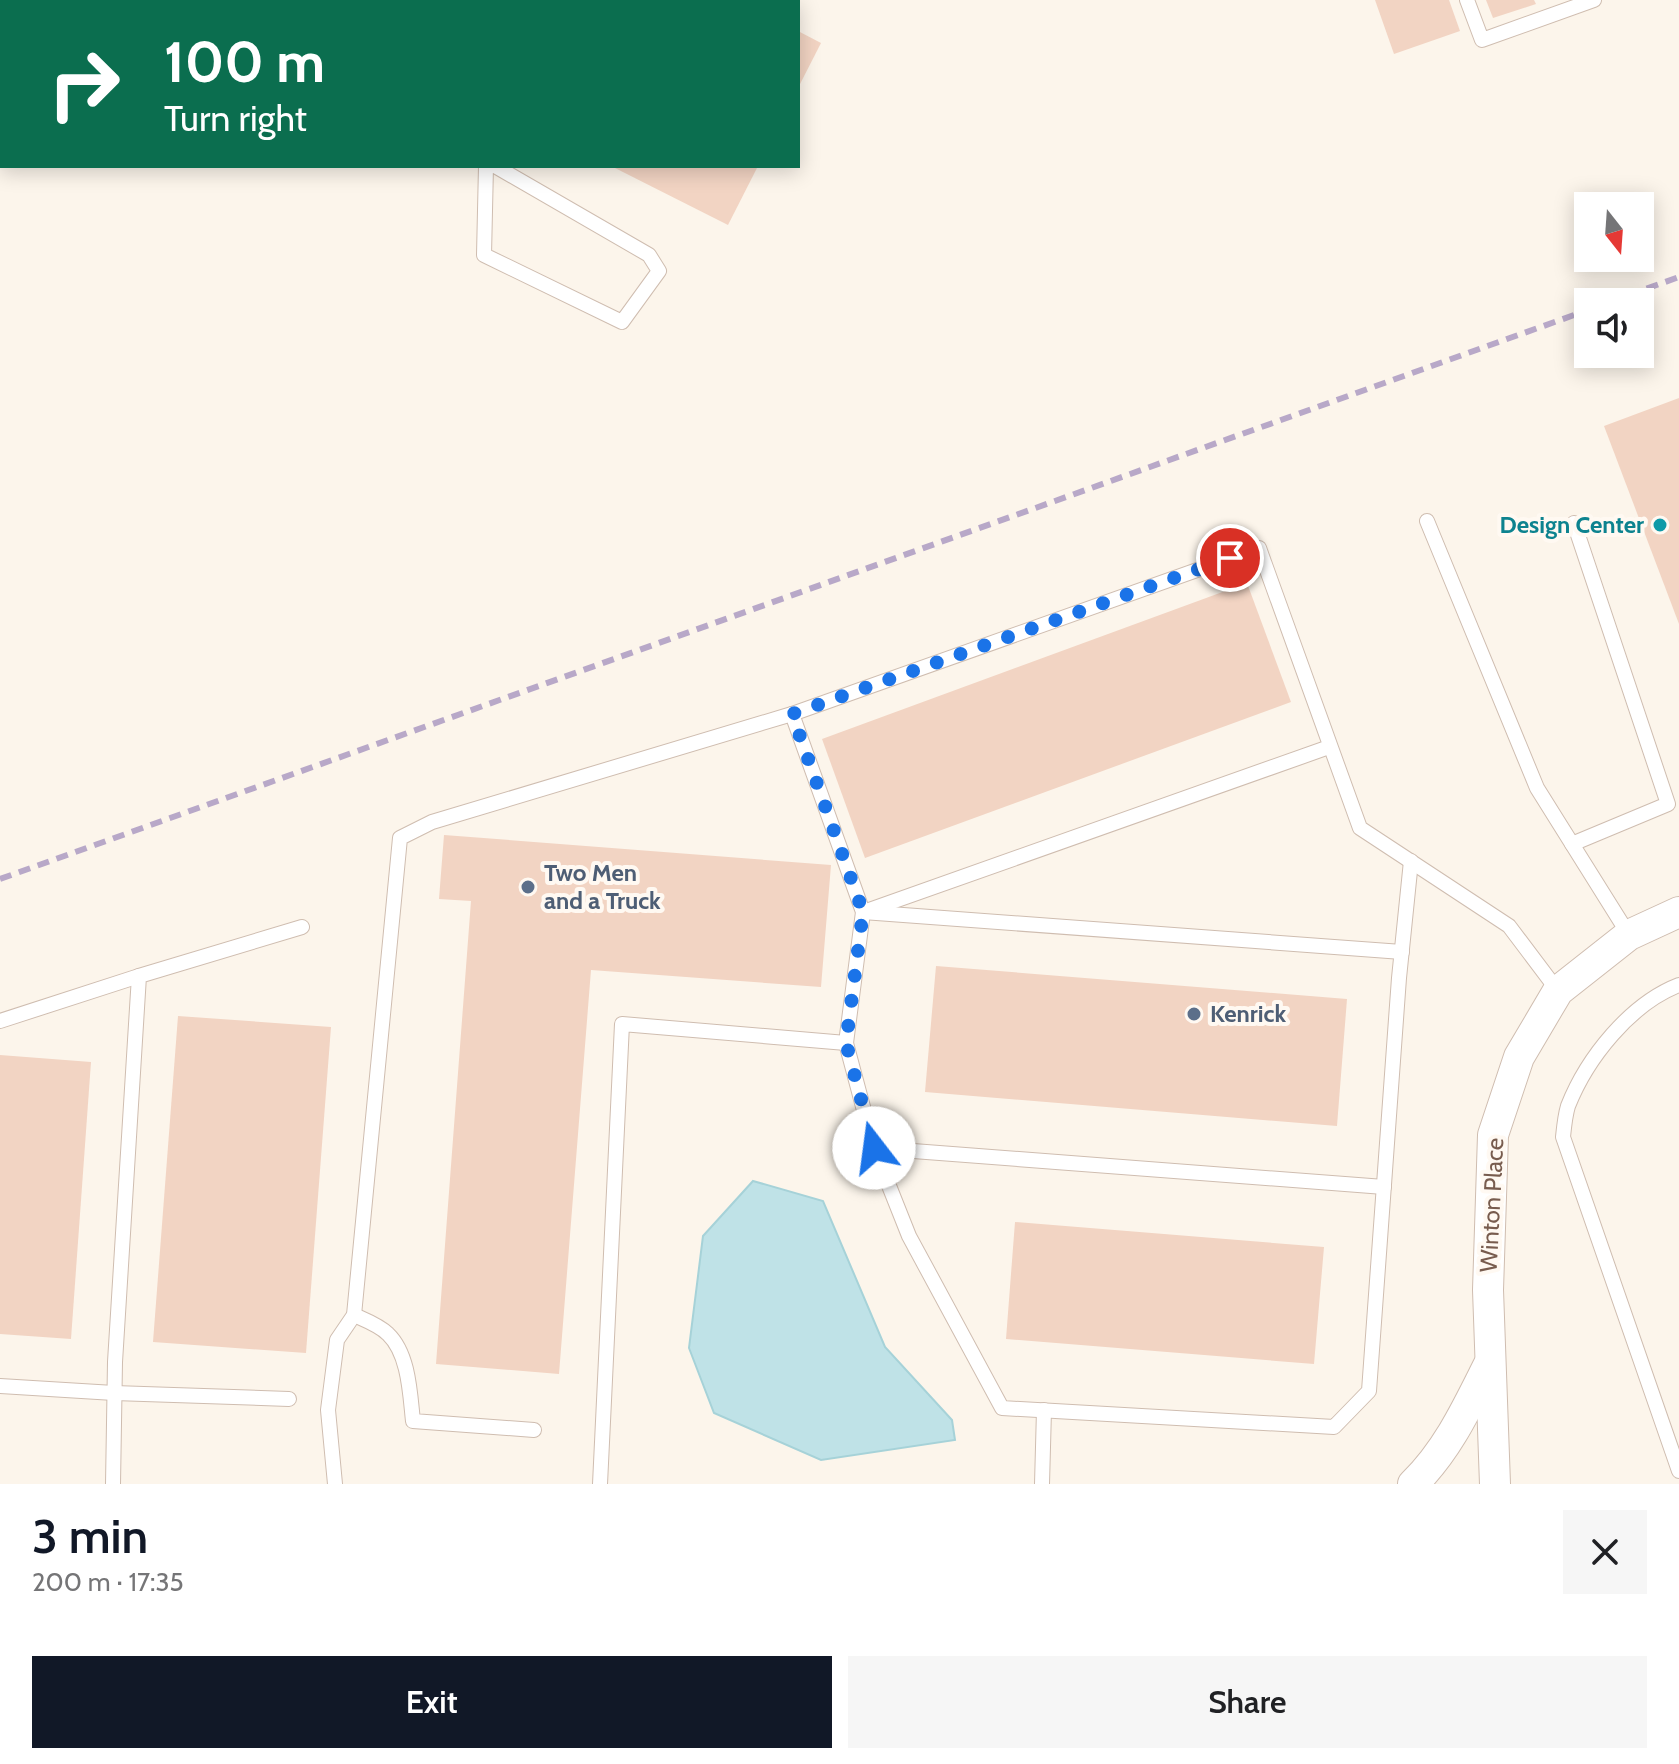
<!DOCTYPE html>
<html lang="en">
<head>
<meta charset="utf-8">
<style>
	:root { --surface:#fff; --page:#f6f6f6; --text:#202124; --muted:#757577; --accent:#111827 }
	body { margin:0; font-family:Cabin,sans-serif; background:var(--page); color:var(--text); height:100vh; display:flex; flex-direction:column; font-size:30px; white-space:nowrap }
	* { box-sizing:border-box; margin:0 }
	p { font-size:26px; color:var(--muted) }
	.icon { flex:none; width:44px; height:44px; fill:none; stroke:currentColor; stroke-width:2; stroke-linecap:round; stroke-linejoin:round }
	.map { position:relative; height:1484px; overflow:hidden }
	.drawer { display:flex; flex-direction:column; background:var(--surface); flex:1 }
	.drawer>* { flex:none }
	.banner { position:absolute; left:0px; top:0px; width:800px; height:168px; box-shadow:0 4px 20px #0003; background:#0b6e4f; color:#fff; overflow:hidden }
	.needle { width:52px; rotate:163deg }
	.tools { position:absolute; left:1574px; top:192px; display:grid; gap:16px }
	.tools a { display:grid; place-items:center; width:80px; height:80px; border-radius:0px; background:var(--surface); box-shadow:0 4px 20px #0003; font-size:40px }
	.pin { position:absolute; display:grid; place-items:center; width:68px; height:68px; color:#fff; margin:-34px; border:4px solid #fff; border-radius:50%; box-shadow:0 2px 8px #0007 }
	.me { position:absolute; width:88px; margin:-44px; rotate:345deg; stroke-linejoin:round; filter:drop-shadow(0 0 6px #0008) }
	.turn { display:flex; align-items:center; gap:28px; height:168px; padding:0 32px; font-size:36px }
	.turn .icon { width:104px; height:104px; stroke-width:2.5 }
	.turn b { display:block; font-size:56px; line-height:68px }
	.round { display:grid; place-items:center; flex:none; width:84px; height:84px; border-radius:0px; background:var(--page) }
	.head { display:flex; align-items:center; justify-content:space-between; height:136px; padding:0 32px }
	h1 { font-size:48px; font-weight:600; line-height:60px; color:var(--accent) }
	.button { display:flex; gap:16px; margin-top:auto; padding:16px 32px }
	.button a { flex:1; height:92px; border-radius:0px; background:var(--accent); color:#fff; font-size:32px; font-weight:600; line-height:92px; text-align:center }
	.button a+a { background:var(--page); color:var(--text) }
	.map>svg:first-child { display:block }
</style>
</head>
<body>
<div class="map">
<svg width="1679" height="1484" viewBox="0 0 1679 1484">
	<rect width="100%" height="100%" fill="#fcf5eb"/>
	<!-- water -->
	<polygon fill="#bfe2e7" stroke="#a6d2d8" stroke-width="2" points="753,1181 823,1201 885,1347 952,1420 955,1440 821,1460 714,1413 689,1348 703,1236"/>
	<!-- building -->
	<g fill="#f2d4c3">
		<polygon points="1375,0 1449,0 1460,31 1394,54"/>
		<polygon points="1486,0 1534,0 1536,4 1493,18"/>
		<polygon points="798,31 821,43 798,88"/>
		<polygon points="611,166 758,166 728,225"/>
		<polygon points="1679,398 1679,624 1604,426"/>
		<polygon points="1247,583 1291,702 865,858 822,739"/>
		<polygon points="444,835 831,865 821,987 591,970 559,1374 436,1364 471,901 439,899"/>
		<polygon points="936,966 1347,999 1337,1126 925,1092"/>
		<polygon points="178,1016 331,1027 306,1353 153,1342"/>
		<polygon points="0,1055 91,1062 71,1339 0,1334"/>
		<polygon points="1015,1222 1324,1247 1314,1364 1006,1339"/>
	</g>
	<g fill="none" stroke-linecap="round" stroke-linejoin="round">
		<defs>
			<g id="lane">
				<polyline points="1467,0 1482,40 1594,0"/>
				<polyline points="501,2 502,0"/>
				<polyline points="486,166 484,255 622,322 659,271 649,255 495,166"/>
				<polyline points="1427,521 1537,788 1629,935"/>
				<polyline points="792,714 863,912 846,1043 874,1148 909,1236 1002,1408 1334,1427 1369,1391 1399,978 1411,861"/>
				<polyline points="1572,844 1668,804 1574,523"/>
				<polyline points="869,910 1329,747"/>
				<polyline points="863,912 1402,952"/>
				<path d="M1679,985C1630,1004 1587,1058 1568,1106C1565,1116 1564,1127 1563,1137L1679,1471"/>
				<polyline points="0,1021 139,976"/>
				<polyline points="874,1148 1384,1187"/>
				<path d="M354,1315C365,1320 379,1325 388,1334C409,1354 410,1394 413,1421L534,1430"/>
				<polyline points="0,1386 114,1393 289,1399"/>
				<polyline points="113,1484 115,1362 139,976 302,927"/>
				<polyline points="335,1484 328,1410 337,1340 354,1315 400,838 432,822 792,714 1259,548 1360,828 1509,926 1558,991"/>
				<polyline points="600,1484 622,1024 846,1043"/>
				<polyline points="1042,1484 1044,1410"/>
			</g>
			<g id="street">
				<polyline points="56,2 58,0"/>
				<polyline points="0,51 2,49"/>
				<path d="M1413,1484C1447,1451 1467,1408 1488,1366"/>
				<polyline points="1495,1484 1488,1290 1493,1135 1519,1057 1558,991 1629,935 1679,912"/>
			</g>
		</defs>
		<!-- lane casing -->
		<use href="#lane" stroke="#cfbdb0" stroke-width="16"/>
		<!-- street casing -->
		<use href="#street" stroke="#cfbdb0" stroke-width="32"/>
		<!-- lane -->
		<use href="#lane" stroke="#fff" stroke-width="14"/>
		<!-- street -->
		<use href="#street" stroke="#fff" stroke-width="30"/>
		<!-- rail -->
		<g stroke="#b8a8c8" stroke-width="6" stroke-dasharray="12 8" stroke-linecap="butt">
			<polyline points="1609,302 1679,277"/>
			<polyline points="0,879 1588,310"/>
		</g>
	</g>
	<g fill="none" stroke-linecap="round" stroke-linejoin="round">
		<!-- route -->
		<polyline stroke="#1a73e8" stroke-width="14" stroke-dasharray="0 25.2" points="874,1148 846,1043 863,912 792,714 1230,558"/>
	</g>
	<!-- markers -->
	<circle fill="#0f9aa8" stroke="#fff9f2" stroke-width="3" cx="1660" cy="525" r="8"/>
	<g fill="#5c6f8a" stroke="#fff9f2" stroke-width="3">
		<circle cx="528" cy="887" r="8"/>
		<circle cx="1194" cy="1014" r="8"/>
	</g>
	<g text-anchor="middle" stroke-width="8" stroke-linejoin="round" paint-order="stroke">
		<!-- culture labels -->
		<g font-size="24" font-weight="bold" fill="#0d838f" stroke="#fff9f2" text-anchor="end">
			<text x="1644" y="533">Design Center</text>
		</g>
		<!-- service labels -->
		<g font-size="24" font-weight="bold" fill="#4e5e75" stroke="#fff9f2" text-anchor="start">
			<text x="544" y="881">Two Men<tspan x="544" dy="28">and a Truck</tspan></text>
			<text x="1210" y="1022">Kenrick</text>
		</g>
		<!-- street labels -->
		<g font-size="24" fill="#785c4e" stroke="#fff9f2">
			<text transform="translate(1492 1205) rotate(-87)" y="8">Winton Place</text>
		</g>
	</g>
</svg>
<div class="tools">
<a><svg class="needle" viewBox="-14 -14 28 28"><path d="M0-13l5 13h-10z" fill="#e53935"/><path d="M0 13l5-13h-10z" fill="#757577"/></svg></a>
<a><svg class="icon" aria-label="sound" viewBox="0 0 24 24"><path d="M4 9h4l5-4v14l-5-4H4zM17 9q2 3 0 6"/></svg></a>
</div>
<div class="pin" style="left:1230px;top:558px;background:#d93025"><svg class="icon" aria-label="arrive" viewBox="0 0 24 24"><path d="M6 21V4h12l-3 4 3 4H6"/></svg></div>
<svg class="me" style="left:874px;top:1148px" viewBox="-20 -20 40 40"><circle r="19" fill="#fff"/><path d="M0-13L10 11 0 6-10 11z" fill="#1a73e8"/></svg>
<div class="banner">
<div class="turn"><svg class="icon" aria-label="right" viewBox="0 0 24 24"><path d="M7 20v-9h11M14 6l5 5-5 5"/></svg><div><b>100 m</b>Turn right</div></div>
</div>
</div>
<section class="drawer">
<div class="head"><div><h1>3 min</h1><p>200 m · 17:35</p></div><a class="round"><svg class="icon" aria-label="close" viewBox="0 0 24 24"><path d="M6 6l12 12M18 6L6 18"/></svg></a></div>
<div class="button"><a>Exit</a><a>Share</a></div>
</section>
</body>
</html>
